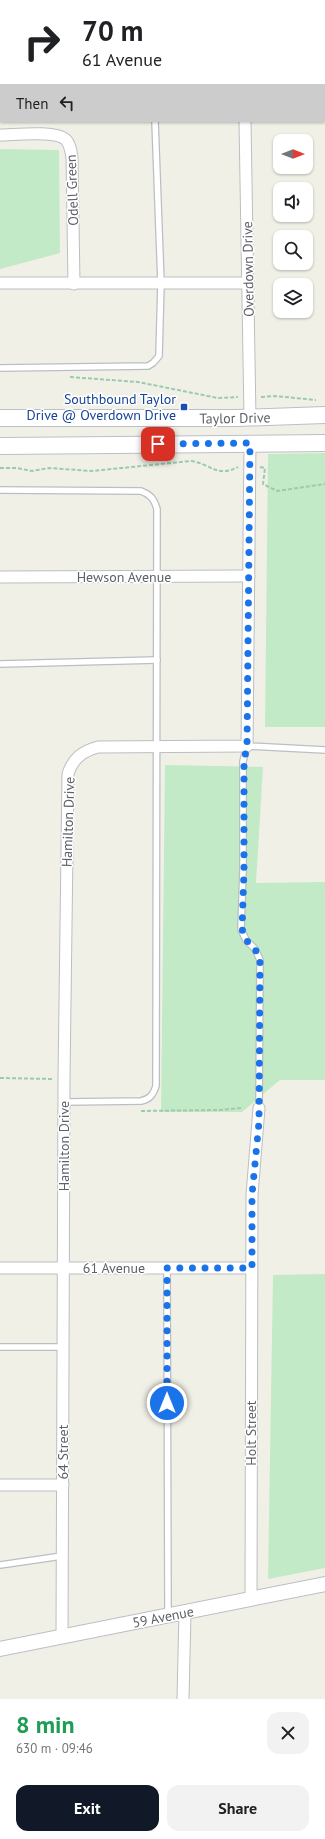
<!DOCTYPE html>
<html lang="en">
<head>
<meta charset="utf-8">
<style>
	:root { --surface:#fff; --page:#f2f2f2; --text:#202124; --muted:#757577; --accent:#111827 }
	body { margin:0; font-family:"PT Sans",sans-serif; background:var(--page); color:var(--text); height:100vh; display:flex; flex-direction:column; font-size:15px; white-space:nowrap }
	* { box-sizing:border-box; margin:0 }
	p { font-size:13px; color:var(--muted) }
	.icon { flex:none; width:22px; height:22px; fill:none; stroke:currentColor; stroke-width:2; stroke-linecap:round; stroke-linejoin:round }
	.map { position:relative; height:1699px; overflow:hidden }
	.side { display:flex; flex-direction:column; background:var(--surface); flex:1 }
	.side>* { flex:none }
	.hud { position:absolute; left:0px; top:0px; width:325px; height:122px; box-shadow:0 1px 3px #0004; background:#fff; color:var(--text); overflow:hidden }
	.needle { width:26px; rotate:90deg }
	.fabs { position:absolute; left:273px; top:134px; display:grid; gap:8px }
	.fabs a { display:grid; place-items:center; width:40px; height:40px; border-radius:8px; background:var(--surface); box-shadow:0 1px 3px #0004; font-size:20px }
	.pin { position:absolute; display:grid; place-items:center; width:34px; height:34px; color:#fff; margin:-17px; border-radius:8px; box-shadow:0 2px 6px #0006 }
	.me { position:absolute; width:44px; margin:-22px; rotate:0deg; stroke-linejoin:round; filter:drop-shadow(0 0 3px #0008) }
	.turn { display:flex; align-items:center; gap:14px; height:84px; padding:0 16px; font-size:18px }
	.turn .icon { width:52px; height:52px; stroke-width:2.5 }
	.turn b { display:block; font-size:28px; line-height:34px }
	.then { display:flex; align-items:center; height:38px; padding:0 16px; background:#0003; gap:8px; font-size:15px }
	.round { display:grid; place-items:center; flex:none; width:42px; height:42px; border-radius:12px; background:var(--page) }
	.summary { display:flex; align-items:center; justify-content:space-between; height:68px; padding:0 16px }
	h1 { font-size:24px; font-weight:600; line-height:30px; color:#1e9e55 }
	.primary-button { display:flex; gap:8px; margin-top:auto; padding:8px 16px }
	.primary-button a { flex:1; height:46px; border-radius:12px; background:var(--accent); color:#fff; font-size:16px; font-weight:600; line-height:46px; text-align:center }
	.primary-button a+a { background:var(--page); color:var(--text) }
	.map>svg:first-child { display:block }
</style>
</head>
<body>
<div class="map">
<svg width="325" height="1699" viewBox="0 0 325 1699">
	<rect width="100%" height="100%" fill="#f1f0e7"/>
	<!-- green -->
	<g fill="#c3eac6">
		<polygon points="0,149 59,150 60,253 0,269"/>
		<polygon points="325,453 325,727 265,727 268,454"/>
		<polygon points="165,765 263,767 256,883 325,882 325,1080 280,1080 242,1112 161,1112"/>
		<polygon points="325,1274 325,1568 268,1579 273,1275"/>
	</g>
	<g fill="none" stroke-linecap="round" stroke-linejoin="round">
		<defs>
			<g id="service">
				<polyline points="154,1 154,0"/>
				<polyline points="0,52 1,52"/>
				<polyline points="0,368 148,366 153,363 159,356 161,283 155,121"/>
				<path d="M0,490L141,491C151,495 154,499 157,509L156,1086C153,1095 150,1099 141,1101L65,1102"/>
				<polyline points="0,664 157,660"/>
				<polyline points="259,1108 260,960 255,949 246,940 241,929 243,870 243,761 247,746 325,750"/>
				<polyline points="167,1268 168,1615"/>
				<polyline points="0,1347 63,1347"/>
				<polyline points="0,1565 62,1556"/>
			</g>
			<g id="minor">
				<polyline points="243,0 243,1"/>
				<polyline points="245,121 250,418"/>
				<path d="M0,135C14,135 54,130 65,139C70,143 71,151 72,158L74,284"/>
				<polyline points="0,283 248,283"/>
				<polyline points="0,577 249,576"/>
				<polyline points="0,1268 251,1268"/>
				<polyline points="0,1485 63,1485"/>
				<polyline points="251,1599 252,1195 259,1108"/>
				<path d="M62,1637L64,1079L68,774C73,758 83,751 98,747L247,746L250,443"/>
				<polyline points="183,1699 185,1612"/>
			</g>
			<polyline id="tertiary" points="0,1649 325,1584"/>
			<g id="secondary">
				<polyline points="0,418 237,418 325,415"/>
				<polyline points="0,446 325,443"/>
			</g>
		</defs>
		<!-- service casing -->
		<use href="#service" stroke="#bbbec3" stroke-width="8"/>
		<!-- minor casing -->
		<use href="#minor" stroke="#bbbec3" stroke-width="13"/>
		<!-- tertiary casing -->
		<use href="#tertiary" stroke="#bbbec3" stroke-width="16"/>
		<!-- secondary casing -->
		<use href="#secondary" stroke="#bcbfc5" stroke-width="18"/>
		<!-- path -->
		<g stroke="#9bcbae" stroke-width="2" stroke-dasharray="4 2" stroke-linecap="butt">
			<polyline points="70,377 138,382 218,398 238,397"/>
			<polyline points="261,397 275,396 316,400"/>
			<polyline points="260,467 265,468 263,484 277,491 325,484"/>
			<path d="M0,468H17L32,471L49,468L92,471L191,461C211,464 217,478 238,467"/>
			<polyline points="0,1078 53,1079"/>
			<polyline points="141,1111 219,1110 242,1108"/>
		</g>
		<!-- service -->
		<use href="#service" stroke="#fff" stroke-width="5.5"/>
		<!-- minor -->
		<use href="#minor" stroke="#fff" stroke-width="11"/>
		<!-- tertiary -->
		<use href="#tertiary" stroke="#fff" stroke-width="14"/>
		<!-- secondary -->
		<use href="#secondary" stroke="#fff" stroke-width="16"/>
	</g>
	<g fill="none" stroke-linecap="round" stroke-linejoin="round">
		<!-- route -->
		<polyline stroke="#1a73e8" stroke-width="7" stroke-dasharray="0 12.6" points="158,444 250,443 247,746 244,761 244,870 242,929 246,940 255,949 260,960 259,1122 252,1195 252,1268 167,1268 167,1403"/>
	</g>
	<!-- markers -->
	<rect fill="#1a4fb4" stroke="#fff" stroke-width="1.5" x="180" y="403" width="8" height="8" rx="2"/>
	<g text-anchor="middle" stroke-width="3" stroke-linejoin="round" paint-order="stroke">
		<!-- street labels -->
		<g font-size="14" fill="#5e6268" stroke="#fff">
			<text transform="translate(72 190) rotate(-92)" y="5">Odell Green</text>
			<text transform="translate(248 269) rotate(-91)" y="5">Overdown Drive</text>
			<text transform="translate(235 418) rotate(-1)" y="5">Taylor Drive</text>
			<text x="124" y="582">Hewson Avenue</text>
			<text transform="translate(68 822) rotate(-88)" y="5">Hamilton Drive</text>
			<text transform="translate(64 1146) rotate(-90)" y="5">Hamilton Drive</text>
			<text x="114" y="1273">61 Avenue</text>
			<text transform="translate(251 1433) rotate(-90)" y="5">Holt Street</text>
			<text transform="translate(63 1452) rotate(-90)" y="5">64 Street</text>
			<text transform="translate(163 1617) rotate(-11)" y="5">59 Avenue</text>
		</g>
		<!-- transit labels -->
		<g font-size="14" fill="#164399" stroke="#fff" text-anchor="end">
			<text x="176" y="404">Southbound Taylor<tspan x="176" dy="16">Drive @ Overdown Drive</tspan></text>
		</g>
	</g>
</svg>
<div class="fabs">
<a><svg class="needle" viewBox="-14 -14 28 28"><path d="M0-13l5 13h-10z" fill="#e53935"/><path d="M0 13l5-13h-10z" fill="#757577"/></svg></a>
<a><svg class="icon" aria-label="sound" viewBox="0 0 24 24"><path d="M4 9h4l5-4v14l-5-4H4zM17 9q2 3 0 6"/></svg></a>
<a><svg class="icon" aria-label="search" viewBox="0 0 24 24"><circle cx="10" cy="10" r="6"/><path d="M15 15l6 6"/></svg></a>
<a><svg class="icon" aria-label="layers" viewBox="0 0 24 24"><path d="M12 4l9 5-9 5-9-5zM3 14l9 5 9-5"/></svg></a>
</div>
<div class="pin" style="left:158px;top:444px;background:#d93025"><svg class="icon" aria-label="arrive" viewBox="0 0 24 24"><path d="M6 21V4h12l-3 4 3 4H6"/></svg></div>
<svg class="me" style="left:167px;top:1403px" viewBox="-20 -20 40 40"><circle r="17" fill="#1a73e8" stroke="#fff" stroke-width="3"/><path d="M0-11L8 9 0 5-8 9z" fill="#fff"/></svg>
<div class="hud">
<div class="turn"><svg class="icon" aria-label="right" viewBox="0 0 24 24"><path d="M7 20v-9h11M14 6l5 5-5 5"/></svg><div><b>70 m</b>61 Avenue</div></div>
<div class="then">Then<svg class="icon" aria-label="left" viewBox="0 0 24 24"><path d="M17 20v-9H6M10 6l-5 5 5 5"/></svg></div>
</div>
</div>
<section class="side">
<div class="summary"><div><h1>8 min</h1><p>630 m · 09:46</p></div><a class="round"><svg class="icon" aria-label="close" viewBox="0 0 24 24"><path d="M6 6l12 12M18 6L6 18"/></svg></a></div>
<div class="primary-button"><a>Exit</a><a>Share</a></div>
</section>
</body>
</html>
